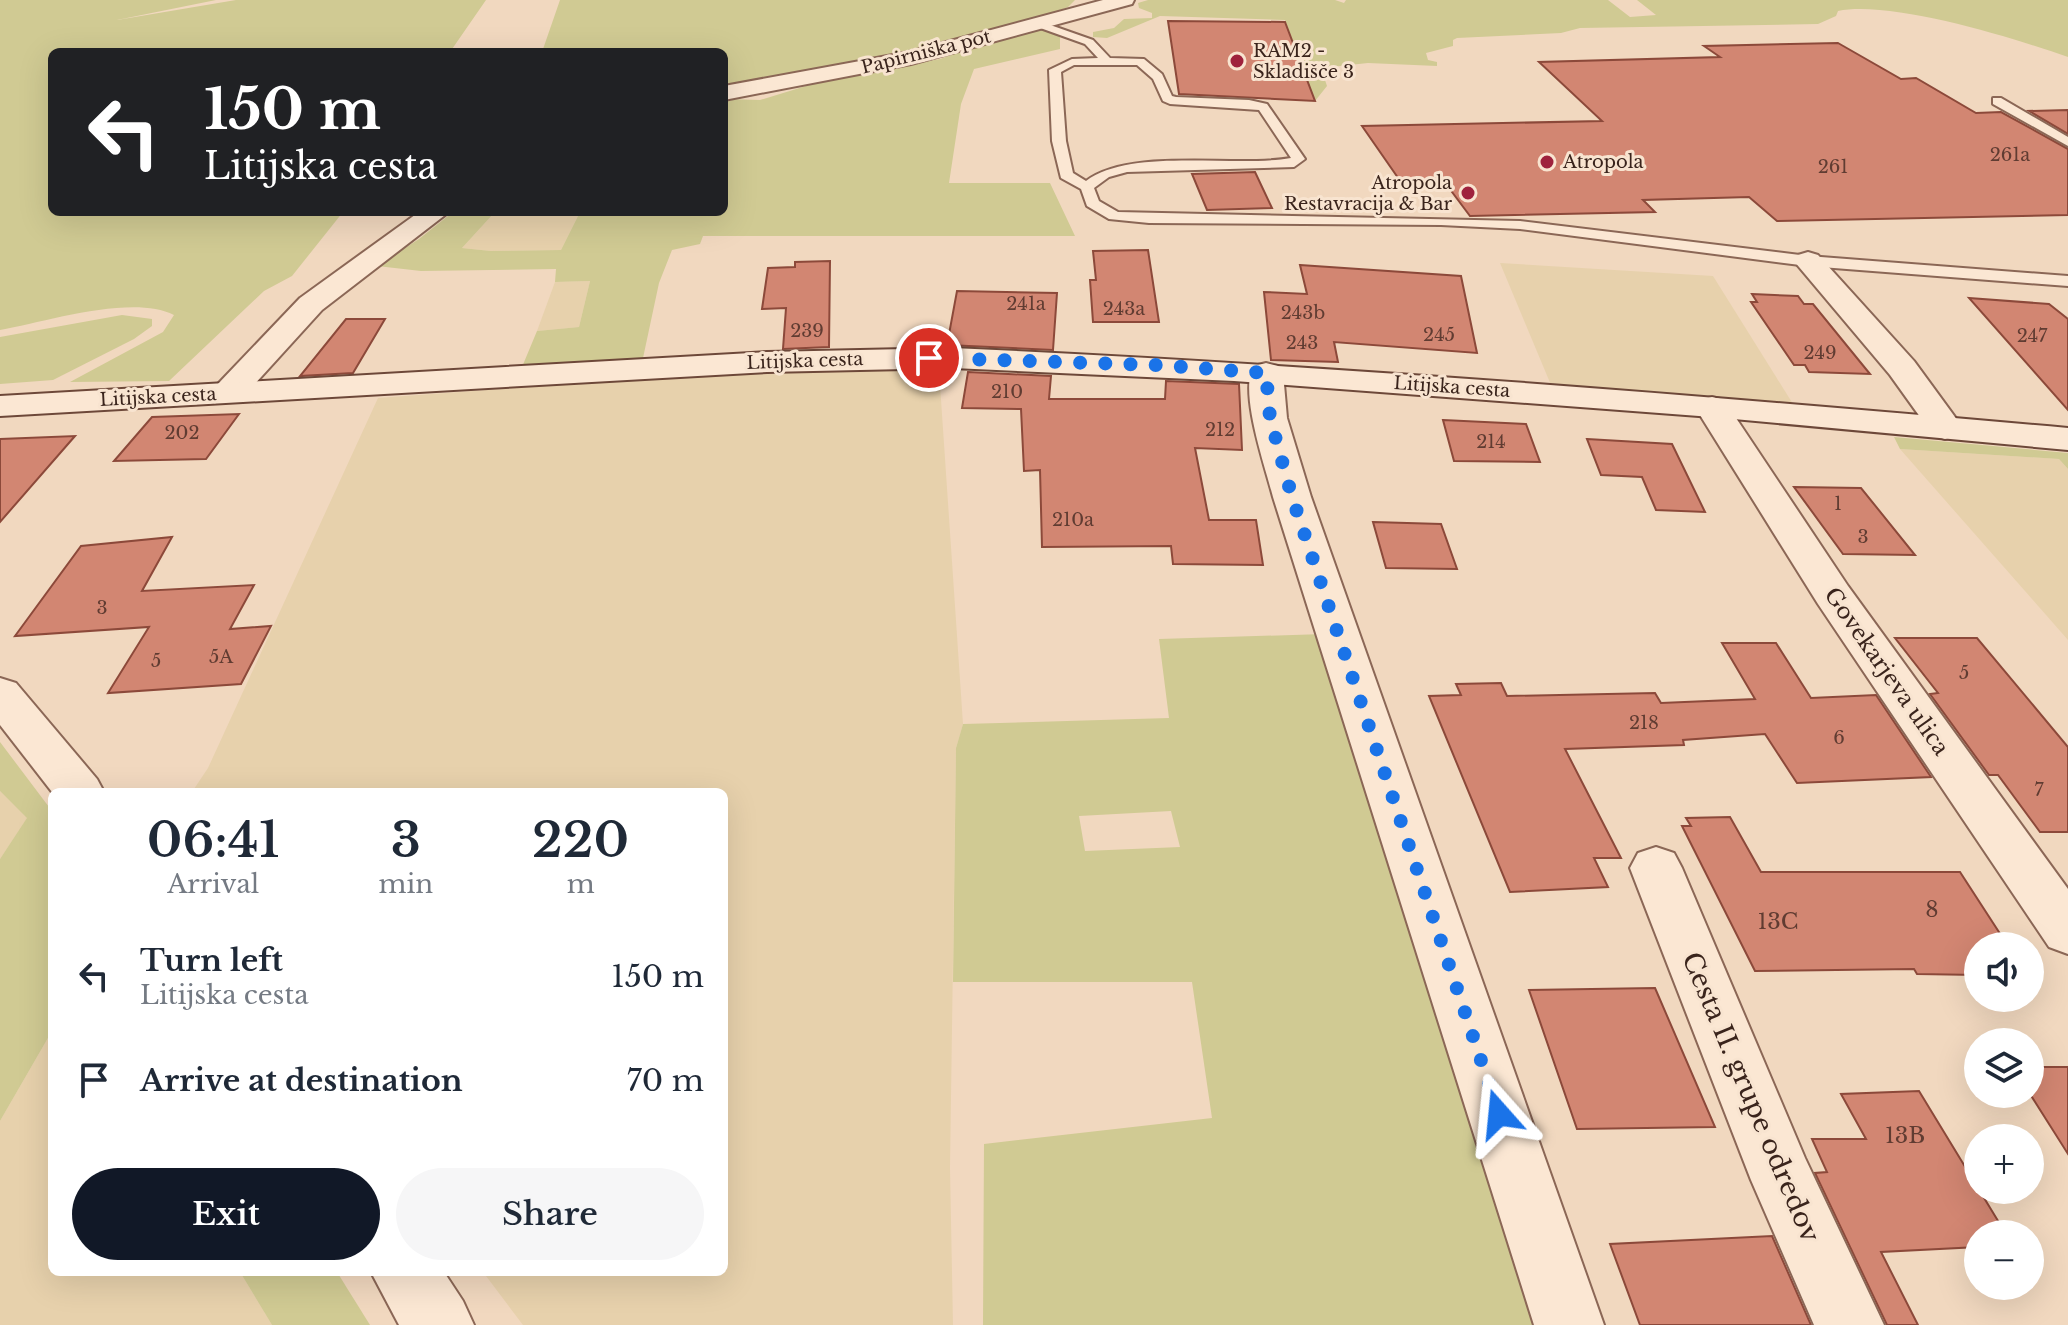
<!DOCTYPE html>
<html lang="en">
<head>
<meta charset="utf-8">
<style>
	:root { --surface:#fff; --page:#f6f6f7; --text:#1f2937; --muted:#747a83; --accent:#111827 }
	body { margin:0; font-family:"Libre Baskerville",serif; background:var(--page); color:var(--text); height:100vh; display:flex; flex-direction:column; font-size:30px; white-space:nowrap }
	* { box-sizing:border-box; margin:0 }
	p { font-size:26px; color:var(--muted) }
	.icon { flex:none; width:44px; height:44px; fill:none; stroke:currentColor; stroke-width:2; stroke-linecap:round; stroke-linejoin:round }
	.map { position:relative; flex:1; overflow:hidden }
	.side { position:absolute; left:48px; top:788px; width:680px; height:488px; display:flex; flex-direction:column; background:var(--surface); border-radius:12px; box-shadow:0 8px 32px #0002 }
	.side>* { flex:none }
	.guide { position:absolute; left:48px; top:48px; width:680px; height:168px; border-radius:12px; box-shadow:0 8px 32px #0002; background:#202124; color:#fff; overflow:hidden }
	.tools { position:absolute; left:1964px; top:932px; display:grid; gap:16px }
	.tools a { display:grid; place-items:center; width:80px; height:80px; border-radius:50%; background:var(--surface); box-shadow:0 8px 32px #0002; font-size:40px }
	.pin { position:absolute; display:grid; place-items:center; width:68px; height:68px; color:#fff; margin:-34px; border:4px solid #fff; border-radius:50%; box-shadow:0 2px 8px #0007 }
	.me { position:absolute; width:88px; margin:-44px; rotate:342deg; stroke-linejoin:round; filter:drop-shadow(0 0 6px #0008) }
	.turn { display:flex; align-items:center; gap:28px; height:168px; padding:0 24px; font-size:36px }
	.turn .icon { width:104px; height:104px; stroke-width:2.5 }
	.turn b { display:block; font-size:56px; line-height:68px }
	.eta { display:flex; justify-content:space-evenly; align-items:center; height:136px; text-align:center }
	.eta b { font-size:48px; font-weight:600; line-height:56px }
	.button { display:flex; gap:16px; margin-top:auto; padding:16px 24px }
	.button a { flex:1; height:92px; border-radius:48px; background:var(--accent); color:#fff; font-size:32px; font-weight:600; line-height:92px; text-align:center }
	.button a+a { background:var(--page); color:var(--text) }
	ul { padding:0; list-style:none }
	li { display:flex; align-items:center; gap:24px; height:104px; padding:0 24px }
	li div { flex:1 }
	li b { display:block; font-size:30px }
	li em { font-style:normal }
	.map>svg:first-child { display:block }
</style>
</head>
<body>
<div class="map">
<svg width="2068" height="1325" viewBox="0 0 2068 1325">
	<rect width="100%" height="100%" fill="#f1d8bf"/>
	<!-- farmland -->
	<g fill="#e7d1ac">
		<polygon points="495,212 580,212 561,250 491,251 462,248"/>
		<polygon points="1500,263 1713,276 1793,404 1551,385"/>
		<polygon points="590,281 579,327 537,331 555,282"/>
		<polygon points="921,368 939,370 963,724 956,748 950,1168 953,1325 523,1325 483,1272 724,1272 724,792 192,792 208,768 378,398 690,375"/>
		<polygon points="1900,449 2059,459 2068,469 2068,640"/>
		<polygon points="0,791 28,818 0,859"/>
		<polygon points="52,1031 52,1272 240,1272 272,1325 0,1325 0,1121"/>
	</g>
	<!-- green -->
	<g fill="#d0ca93" fill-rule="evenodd">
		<path d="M0,0H216L117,20L236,0H486L450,52H52V212H343L292,276L264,291L169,381L70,382L163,332L174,315C132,294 46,322 0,330Z"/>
		<polygon points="560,0 1075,0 1068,7 1048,15 894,56 724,87 724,52 542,52"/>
		<path d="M1148,0H1335L1344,3L1346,0H1608L1630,17L1656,15L1637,0H2068V57C2014,38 1891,0 1838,11L1836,16L1818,24L1580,28L1561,33L1457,38L1453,40V46L1426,53L1428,60L1437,62V66L1368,63L1321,68L1327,86L1315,101L1285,20L1160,16L1107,38L1093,37V32L1114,28L1124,19L1152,18V13L1139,8L1138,3Z"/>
		<polygon points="1038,28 1060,35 1060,49 974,69 961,104 949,183 1050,183 1075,236 703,236 700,244 672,250 659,283 643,358 522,367 537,331 579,327 590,281 555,282 556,269 421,271 377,266 419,239 453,212 495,212 462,248 491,251 561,250 580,212 724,212 724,99 760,100 832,78 940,59 993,40"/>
		<polygon points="122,315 152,319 152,326 134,339 53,380 0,384 0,337"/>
		<polygon points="1894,437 2068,453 2068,469 2059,459 1900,449"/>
		<path d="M1324,634L1549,1325H983L984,1144L1212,1118L1192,982H953L956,748L963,724L1169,718L1159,639ZM1171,811L1180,847L1085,851L1079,816Z"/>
		<polygon points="0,742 52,811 52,1031 0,1121 0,859 27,818 0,791"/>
		<polygon points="240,1272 337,1272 370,1325 272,1325"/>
	</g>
	<!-- building -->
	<g fill="#d28672" stroke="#8c493a" stroke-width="2">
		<polygon points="1168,21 1285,22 1315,101 1179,94"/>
		<polygon points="1838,43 1901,79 1916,78 1976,113 2001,112 2068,149 2068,215 1777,221 1749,197 1643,200 1655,212 1470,216 1446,184 1403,185 1362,126 1602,121 1539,62 1720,57 1704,46"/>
		<polygon points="2068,110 2068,134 2029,111"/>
		<polygon points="1255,172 1272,208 1207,210 1192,174"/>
		<polygon points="1148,250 1159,322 1093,322 1090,280 1096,280 1093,251"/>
		<polygon points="830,261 829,347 783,349 786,308 762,309 768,268 795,267 795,262"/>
		<polygon points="1300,265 1461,276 1477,353 1334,342 1338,362 1271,360 1264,292 1307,294"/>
		<polygon points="957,291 1057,293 1053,350 947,345"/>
		<polygon points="1752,294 1798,296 1804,304 1813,304 1870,374 1809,372 1805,365 1794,365 1751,302 1757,302"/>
		<polygon points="1969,298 2049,304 2068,319 2068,410"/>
		<polygon points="346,319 385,319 353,373 300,376"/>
		<polygon points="968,372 1051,376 1049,399 1165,399 1166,381 1239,384 1242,450 1195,448 1209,520 1256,520 1263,565 1173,564 1171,546 1042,547 1040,470 1024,471 1021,409 962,408"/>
		<polygon points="239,414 206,459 114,461 152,417"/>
		<polygon points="1443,420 1526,424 1540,462 1454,461"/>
		<polygon points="75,436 0,522 0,439"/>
		<polygon points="1587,439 1672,444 1705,512 1656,510 1642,477 1601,475"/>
		<polygon points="1794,487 1861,488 1915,555 1843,554"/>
		<polygon points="1373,522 1441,524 1457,569 1386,568"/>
		<polygon points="172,537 142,591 254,585 230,629 271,626 241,684 108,693 149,627 15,636 81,546"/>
		<polygon points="1895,638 1977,638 2068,747 2068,832 2040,832 1998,775 1989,775 1930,694 1938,693"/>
		<polygon points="1722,643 1776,643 1811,698 1876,695 1931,777 1797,783 1765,734 1683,740 1684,745 1565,749 1621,858 1594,858 1608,887 1510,892 1429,696 1461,695 1456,684 1501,683 1507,696 1655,693 1661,703 1755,699"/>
		<polygon points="1730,817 1761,872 1960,872 2008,946 1978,946 1978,975 1917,974 1914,969 1755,971 1682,826 1691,826 1686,818"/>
		<polygon points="1655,988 1715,1127 1577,1129 1529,990"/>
		<polygon points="2030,1067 2068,1067 2068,1154 2030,1094"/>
		<polygon points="1919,1091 2006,1234 1978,1234 1978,1247 1881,1252 1918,1325 1887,1325 1815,1173 1827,1172 1812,1139 1866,1139 1841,1094"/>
		<polygon points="1772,1236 1811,1325 1640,1325 1610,1244"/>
	</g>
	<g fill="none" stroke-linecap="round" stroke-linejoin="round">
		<defs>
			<g id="service">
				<path d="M1036,20L1093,40L1110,58L1144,59L1162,74L1172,96L1176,97L1249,100L1267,104L1305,159L1294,167L1127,172L1109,177L1094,188L1099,201L1118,212L1520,221L1808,256L2068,276V286L1808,266L1520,229L1441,225L1149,223L1109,219L1087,206L1081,189L1061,178L1052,141L1049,70L1072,59L1098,58L1085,44L1032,25V21ZM1074,65H1137L1153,79L1163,101L1170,104L1259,110L1291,158C1234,168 1131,147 1086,181L1073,173L1066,141L1061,72Z"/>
				<polygon points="1993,98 2001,98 2068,137 2068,146 1993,104"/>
			</g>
			<g id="minor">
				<polygon points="1103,0 1134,0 1132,4 911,64 724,100 724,86 909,52"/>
				<polygon points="419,212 449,212 322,310 241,399 229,402 217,399 212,392 217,385 300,298"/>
				<polygon points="1808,252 1818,255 1914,361 1963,428 1957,435 1945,439 1933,435 1890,375 1794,261 1798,255"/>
				<path d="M1266,363L1278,366L1283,373L1287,418L1311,497L1604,1325H1534L1273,497C1266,469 1238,390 1254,366Z"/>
				<polygon points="1712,397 1724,400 1848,586 2068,889 2068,954 2049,947 1818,604 1695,407 1700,400"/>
				<polygon points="1656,847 1674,853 1682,868 1805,1158 1884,1325 1814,1325 1751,1180 1630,868 1638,853"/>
			</g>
			<g id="tertiary">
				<polygon points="0,678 16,683 97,779 104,792 52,792 0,725"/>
				<polygon points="371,1272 444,1272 463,1301 474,1325 399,1325"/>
			</g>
			<path id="secondary" d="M953,348C1325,365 1697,395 2068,428V450L1712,417L1234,381L953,368L767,372L0,416V396L767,352Z"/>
		</defs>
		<!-- service casing -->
		<use href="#service" stroke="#8b6756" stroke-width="4"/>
		<!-- minor casing -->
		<use href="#minor" stroke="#8b6756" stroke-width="4"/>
		<!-- tertiary casing -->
		<use href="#tertiary" stroke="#8b6756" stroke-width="4"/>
		<!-- secondary casing -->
		<use href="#secondary" stroke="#6d4839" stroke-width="4"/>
		<!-- service -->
		<use href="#service" fill="#fbe7d3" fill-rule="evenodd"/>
		<!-- minor -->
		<use href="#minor" fill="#fbe7d3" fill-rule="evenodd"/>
		<!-- tertiary -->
		<use href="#tertiary" fill="#fbe7d3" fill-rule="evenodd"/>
		<!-- secondary -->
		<use href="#secondary" fill="#fbe7d3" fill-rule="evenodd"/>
	</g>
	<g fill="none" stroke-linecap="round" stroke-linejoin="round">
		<!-- route -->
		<polyline stroke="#1a73e8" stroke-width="14" stroke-dasharray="0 25.2" points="929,358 1157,365 1266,373 1270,418 1292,497 1499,1114"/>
	</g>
	<!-- markers -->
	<g fill="#9f223d" stroke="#f8e4d0" stroke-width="3">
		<circle cx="1237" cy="61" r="8"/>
		<circle cx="1547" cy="162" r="8"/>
		<circle cx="1468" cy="193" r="8"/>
	</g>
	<g text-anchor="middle" stroke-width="6" stroke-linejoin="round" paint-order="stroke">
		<!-- far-poi labels -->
		<g font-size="18" fill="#3a241c" stroke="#f8e4d0" text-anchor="start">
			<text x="1253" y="57">RAM2 -<tspan x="1253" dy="21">Skladišče 3</tspan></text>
			<text x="1563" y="168">Atropola</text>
			<text x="1452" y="189" text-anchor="end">Atropola<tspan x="1452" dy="21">Restavracija &amp; Bar</tspan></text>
		</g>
		<!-- far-street labels -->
		<g font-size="18" fill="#3a241c" stroke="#f8e4d0">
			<text transform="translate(926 52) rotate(-14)" y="6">Papirniška pot</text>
			<text transform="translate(805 361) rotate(-2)" y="6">Litijska cesta</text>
			<text transform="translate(1452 387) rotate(4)" y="6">Litijska cesta</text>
			<text transform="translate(158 397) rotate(-3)" y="6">Litijska cesta</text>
		</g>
		<!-- number labels -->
		<g font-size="18" fill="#603c32">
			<text x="2010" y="161">261a</text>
			<text x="1833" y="173">261</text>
			<text x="1026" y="310">241a</text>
			<text x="1124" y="315">243a</text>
			<text x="1303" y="319">243b</text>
			<text x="807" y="337">239</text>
			<text x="1439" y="341">245</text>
			<text x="2032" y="342">247</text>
			<text x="1302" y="349">243</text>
			<text x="1820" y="359">249</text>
			<text x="1007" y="398">210</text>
			<text x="1220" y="436">212</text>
			<text x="182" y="439">202</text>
			<text x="1491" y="448">214</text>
			<text x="1838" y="510">1</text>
			<text x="1073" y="526">210a</text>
			<text x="1863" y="543">3</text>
			<text x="102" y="614">3</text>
			<text x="221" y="663">5A</text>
			<text x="156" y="667">5</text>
			<text x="1964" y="679">5</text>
			<text x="1644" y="729">218</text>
			<text x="1839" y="744">6</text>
			<text x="2039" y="796">7</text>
		</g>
		<!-- street labels -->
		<g font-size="22" fill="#3a241c" stroke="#f8e4d0">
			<text transform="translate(1887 671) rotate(55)" y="8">Govekarjeva ulica</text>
		</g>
		<!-- near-number labels -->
		<g font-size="22" fill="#603c32">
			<text x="1932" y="917">8</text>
			<text x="1778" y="929">13C</text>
			<text x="1905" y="1143">13B</text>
		</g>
		<!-- near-street labels -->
		<g font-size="26" fill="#3a241c" stroke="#f8e4d0">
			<text transform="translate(1751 1097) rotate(67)" y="9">Cesta II. grupe odredov</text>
		</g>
	</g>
</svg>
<div class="tools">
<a><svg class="icon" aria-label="sound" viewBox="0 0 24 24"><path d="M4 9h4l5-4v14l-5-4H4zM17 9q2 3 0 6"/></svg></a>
<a><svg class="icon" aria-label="layers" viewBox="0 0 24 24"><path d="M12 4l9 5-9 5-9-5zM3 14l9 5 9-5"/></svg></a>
<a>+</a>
<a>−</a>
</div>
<div class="pin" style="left:929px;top:358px;background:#d93025"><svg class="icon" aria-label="arrive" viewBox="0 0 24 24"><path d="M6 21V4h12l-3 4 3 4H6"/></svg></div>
<svg class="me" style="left:1499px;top:1114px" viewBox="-20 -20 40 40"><path d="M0-17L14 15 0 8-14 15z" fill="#1a73e8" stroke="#fff" stroke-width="4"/></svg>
<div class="guide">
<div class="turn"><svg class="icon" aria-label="left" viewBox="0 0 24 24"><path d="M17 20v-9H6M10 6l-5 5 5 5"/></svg><div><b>150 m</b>Litijska cesta</div></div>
</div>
<section class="side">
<div class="eta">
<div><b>06:41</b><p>Arrival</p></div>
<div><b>3</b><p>min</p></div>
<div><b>220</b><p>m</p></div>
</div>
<ul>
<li><svg class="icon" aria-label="left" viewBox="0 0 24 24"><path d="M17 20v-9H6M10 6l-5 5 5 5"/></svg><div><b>Turn left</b><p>Litijska cesta</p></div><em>150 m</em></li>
<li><svg class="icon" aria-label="arrive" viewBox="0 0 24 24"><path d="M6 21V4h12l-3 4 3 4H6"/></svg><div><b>Arrive at destination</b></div><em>70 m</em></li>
</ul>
<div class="button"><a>Exit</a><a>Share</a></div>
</section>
</div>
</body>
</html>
